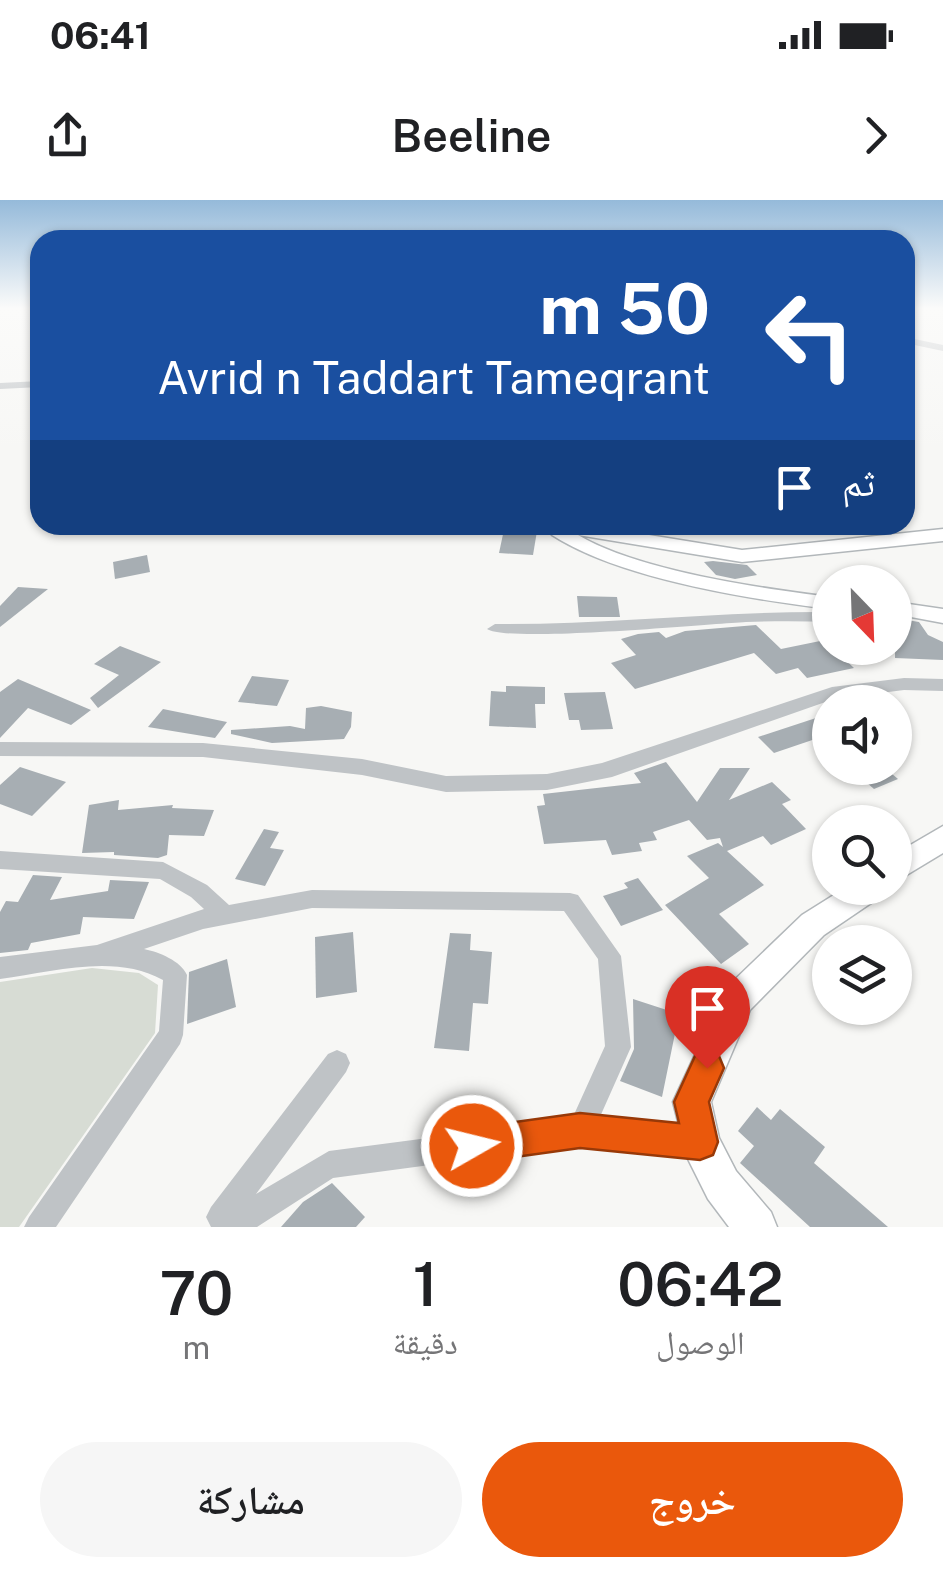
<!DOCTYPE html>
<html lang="ar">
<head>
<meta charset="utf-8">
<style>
	:root { --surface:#fff; --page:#f6f6f6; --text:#202124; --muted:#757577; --accent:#ea580c }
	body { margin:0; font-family:"Public Sans","Noto Naskh Arabic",sans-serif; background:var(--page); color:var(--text); direction:rtl; height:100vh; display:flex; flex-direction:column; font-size:38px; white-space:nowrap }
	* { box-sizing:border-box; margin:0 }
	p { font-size:32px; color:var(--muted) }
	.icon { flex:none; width:55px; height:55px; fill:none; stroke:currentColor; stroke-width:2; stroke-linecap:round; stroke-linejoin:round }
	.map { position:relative; height:1027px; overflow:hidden; direction:ltr }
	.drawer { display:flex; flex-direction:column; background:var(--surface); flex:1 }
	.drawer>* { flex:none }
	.banner { position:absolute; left:30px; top:30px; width:885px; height:305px; border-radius:30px; box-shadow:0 2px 8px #0004; direction:rtl; background:#1a4fa0; color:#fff; overflow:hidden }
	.needle { width:65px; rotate:157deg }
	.fabs { position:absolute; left:812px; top:365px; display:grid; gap:20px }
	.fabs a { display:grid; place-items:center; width:100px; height:100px; border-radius:50%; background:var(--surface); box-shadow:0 2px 8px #0004; font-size:50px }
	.pin { position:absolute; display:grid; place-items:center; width:85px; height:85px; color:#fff; margin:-102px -42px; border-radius:50% 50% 50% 0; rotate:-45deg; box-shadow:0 0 10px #0007 }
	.pin .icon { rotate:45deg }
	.me { position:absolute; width:110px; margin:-55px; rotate:82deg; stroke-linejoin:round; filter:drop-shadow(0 0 8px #0008) }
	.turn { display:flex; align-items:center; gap:35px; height:210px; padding:0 40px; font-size:45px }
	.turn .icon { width:130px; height:130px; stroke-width:2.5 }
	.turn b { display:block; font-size:70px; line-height:85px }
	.then { display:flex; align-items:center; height:95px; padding:0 40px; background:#0003; gap:20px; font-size:38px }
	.eta { display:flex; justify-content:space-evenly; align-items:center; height:170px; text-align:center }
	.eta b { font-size:60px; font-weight:600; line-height:70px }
	.cta { display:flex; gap:20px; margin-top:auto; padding:20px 40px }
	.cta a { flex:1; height:115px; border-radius:60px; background:var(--accent); color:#fff; font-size:40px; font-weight:600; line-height:115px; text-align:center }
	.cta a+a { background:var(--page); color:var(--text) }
	.status { display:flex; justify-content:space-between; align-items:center; height:70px; padding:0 50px; background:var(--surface); direction:ltr }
	.status svg { height:28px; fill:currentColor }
	header { display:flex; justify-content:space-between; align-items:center; height:130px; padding:0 40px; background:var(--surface); font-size:45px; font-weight:600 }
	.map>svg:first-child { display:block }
</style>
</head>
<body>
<div class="status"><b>06:41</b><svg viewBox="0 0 49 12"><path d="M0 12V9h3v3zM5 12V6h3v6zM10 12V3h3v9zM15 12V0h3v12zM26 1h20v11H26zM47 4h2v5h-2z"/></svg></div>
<header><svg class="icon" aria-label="forward" viewBox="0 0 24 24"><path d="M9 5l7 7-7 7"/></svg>Beeline<svg class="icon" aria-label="share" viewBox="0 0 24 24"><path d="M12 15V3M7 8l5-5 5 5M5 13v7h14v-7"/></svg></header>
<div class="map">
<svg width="943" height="1027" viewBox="0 0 943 1027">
	<rect width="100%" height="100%" fill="#f7f7f5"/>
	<!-- green -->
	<polygon fill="#d7dcd4" points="92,768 139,773 158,785 155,833 19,1027 0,1027 0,782"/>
	<!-- building -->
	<g fill="#a7aeb3">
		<polygon points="505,325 538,325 533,355 499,353"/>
		<polygon points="147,355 150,372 115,379 113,362"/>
		<polygon points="713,361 747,365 757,375 735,379 716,375 704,362"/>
		<polygon points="18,387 48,389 0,427 0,406"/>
		<polygon points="577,396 617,397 620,417 579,417"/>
		<polygon points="895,418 919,422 928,435 943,442 943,460 895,458"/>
		<polygon points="756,425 781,449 825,440 854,468 807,478 798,468 776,474 754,453 635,489 611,463 636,455 621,439 638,434 659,432 666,438 685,431"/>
		<polygon points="120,446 161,462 98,508 90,498 119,475 94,464"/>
		<polygon points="252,476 289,480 277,506 238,502"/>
		<polygon points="18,479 91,510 71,525 28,508 0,538 0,492"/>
		<polygon points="506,486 545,487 545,504 535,504 536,528 489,526 491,491 506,492"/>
		<polygon points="605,492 613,529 581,530 579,520 569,520 564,493"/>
		<polygon points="321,506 352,512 351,527 344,539 272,543 231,534 231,530 290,526 305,529 306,508"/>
		<polygon points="163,509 227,522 215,538 148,527"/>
		<polygon points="819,517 830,527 830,534 774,553 758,537"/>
		<polygon points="666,562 697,602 720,568 750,568 729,600 772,582 791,600 782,604 806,629 771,645 763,636 727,651 764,685 719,714 749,744 721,764 665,705 709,678 687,656 718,643 723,647 720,638 707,640 689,620 653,632 657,640 639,643 642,651 612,655 606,640 544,644 537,606 545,605 543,594 641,583 634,573"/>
		<polygon points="20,567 66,582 32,616 0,604 0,585"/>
		<polygon points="850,568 885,568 898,579 874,589"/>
		<polygon points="119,600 118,610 173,605 172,608 214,610 204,636 169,635 167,655 158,658 114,655 114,652 82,653 89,605"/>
		<polygon points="264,629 279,632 270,648 284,650 265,686 235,679"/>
		<polygon points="33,675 62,677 50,700 108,691 110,680 149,682 134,719 83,717 80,734 31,743 28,750 0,753 0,712 6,701 18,702"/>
		<polygon points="638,678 663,710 621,726 603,696 628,688 624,683"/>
		<polygon points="353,732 357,792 316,798 315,737"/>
		<polygon points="450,733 471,734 470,750 492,752 488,804 473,803 469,851 434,848"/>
		<polygon points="227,759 236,807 187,824 189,772"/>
		<polygon points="633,799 679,814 662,897 620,881 634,849"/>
		<polygon points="757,907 771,920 780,909 825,947 814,963 888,1027 810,1027 740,963 754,946 738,931"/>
		<polygon points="332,983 365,1017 356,1027 281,1027 303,1002"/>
	</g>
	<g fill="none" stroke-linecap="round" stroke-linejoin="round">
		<defs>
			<g id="secondary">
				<path d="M559,325H587L742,350L943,329V341L742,362L578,335C639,371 759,388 830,397V409C749,399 620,379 552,335L550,331Z"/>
				<polygon points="895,402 943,409 943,423 895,414"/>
				<polygon points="943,626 943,653 895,682 895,654"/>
				<polygon points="845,688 884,688 880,697 824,735 750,810 711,902 719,938 736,971 771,1012 777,1027 729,1027 708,999 687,957 673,902 726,788 802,715"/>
			</g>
		</defs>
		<!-- secondary casing -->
		<use href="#secondary" stroke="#b2b7ba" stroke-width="3"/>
		<!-- minor -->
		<g fill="#bfc3c6" fill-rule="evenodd">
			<polygon points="905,137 943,145 943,151 905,143"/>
			<polygon points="40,181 40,187 0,189 0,183"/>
			<path d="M830,412V422C802,421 774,421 746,422C707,424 507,443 487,429L495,424C607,425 718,411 830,412Z"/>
			<path d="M0,651L163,662L207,685L229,705L312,690L570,693L578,695L621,756L631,847L599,919L701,929L711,933L715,943L711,953L701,957L580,945L333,978L257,1027H211L206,1017L211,1007L328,854L337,850L346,854L350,863L346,872L256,994L329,951L572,919L605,846L598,759L564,711L312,708L203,729L144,749C159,752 181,761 187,775L183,835L180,844L56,1027H24L29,1017L159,831L163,780C115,753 52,772 0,779V757L97,745L204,709L191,697L160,679L0,669Z"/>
		</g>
		<!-- tertiary -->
		<polygon fill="#bfc3c6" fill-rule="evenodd" points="904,478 943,479 943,491 904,490 834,499 612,577 547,590 446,592 362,575 203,557 0,556 0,542 203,543 362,559 446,576 547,574 602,563 832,487"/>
		<!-- secondary -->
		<use href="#secondary" fill="#fff" fill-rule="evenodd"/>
	</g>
	<!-- sky -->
	<linearGradient id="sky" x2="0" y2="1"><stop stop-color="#95bada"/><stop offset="0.43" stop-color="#fbfbfa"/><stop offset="1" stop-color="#fbfbfa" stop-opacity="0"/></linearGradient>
	<rect width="943" height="252" fill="url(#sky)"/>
	<!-- route -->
	<polygon fill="#ea580c" stroke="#983908" stroke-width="2.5" points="707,851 719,856 724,868 709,902 718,942 713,955 700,960 580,948 472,963 460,958 455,946 460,933 472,928 580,913 679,923 674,902 695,856"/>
</svg>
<div class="fabs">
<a><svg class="needle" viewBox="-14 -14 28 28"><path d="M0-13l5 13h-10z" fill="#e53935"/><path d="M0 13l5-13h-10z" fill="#757577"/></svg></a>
<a><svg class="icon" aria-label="sound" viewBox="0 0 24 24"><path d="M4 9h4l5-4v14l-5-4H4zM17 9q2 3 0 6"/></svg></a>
<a><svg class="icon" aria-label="search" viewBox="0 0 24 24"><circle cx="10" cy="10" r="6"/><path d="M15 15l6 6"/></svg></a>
<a><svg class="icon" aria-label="layers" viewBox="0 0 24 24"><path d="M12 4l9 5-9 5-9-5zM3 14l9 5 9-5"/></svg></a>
</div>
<div class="pin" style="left:707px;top:868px;background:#d93025"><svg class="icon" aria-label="arrive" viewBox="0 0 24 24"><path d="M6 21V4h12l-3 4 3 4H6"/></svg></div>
<svg class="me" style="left:472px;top:946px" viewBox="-20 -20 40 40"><circle r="17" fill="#ea580c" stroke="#fff" stroke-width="3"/><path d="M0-11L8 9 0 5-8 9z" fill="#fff"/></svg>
<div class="banner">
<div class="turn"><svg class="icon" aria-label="left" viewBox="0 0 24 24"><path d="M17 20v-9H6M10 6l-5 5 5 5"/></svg><div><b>50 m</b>Avrid n Taddart Tameqrant</div></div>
<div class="then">ثم<svg class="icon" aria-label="arrive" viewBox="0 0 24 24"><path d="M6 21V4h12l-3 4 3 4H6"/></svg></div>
</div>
</div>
<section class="drawer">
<div class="eta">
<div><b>06:42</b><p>الوصول</p></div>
<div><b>1</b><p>دقيقة</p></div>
<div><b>70</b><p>m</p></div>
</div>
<div class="cta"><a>خروج</a><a>مشاركة</a></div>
</section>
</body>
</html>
